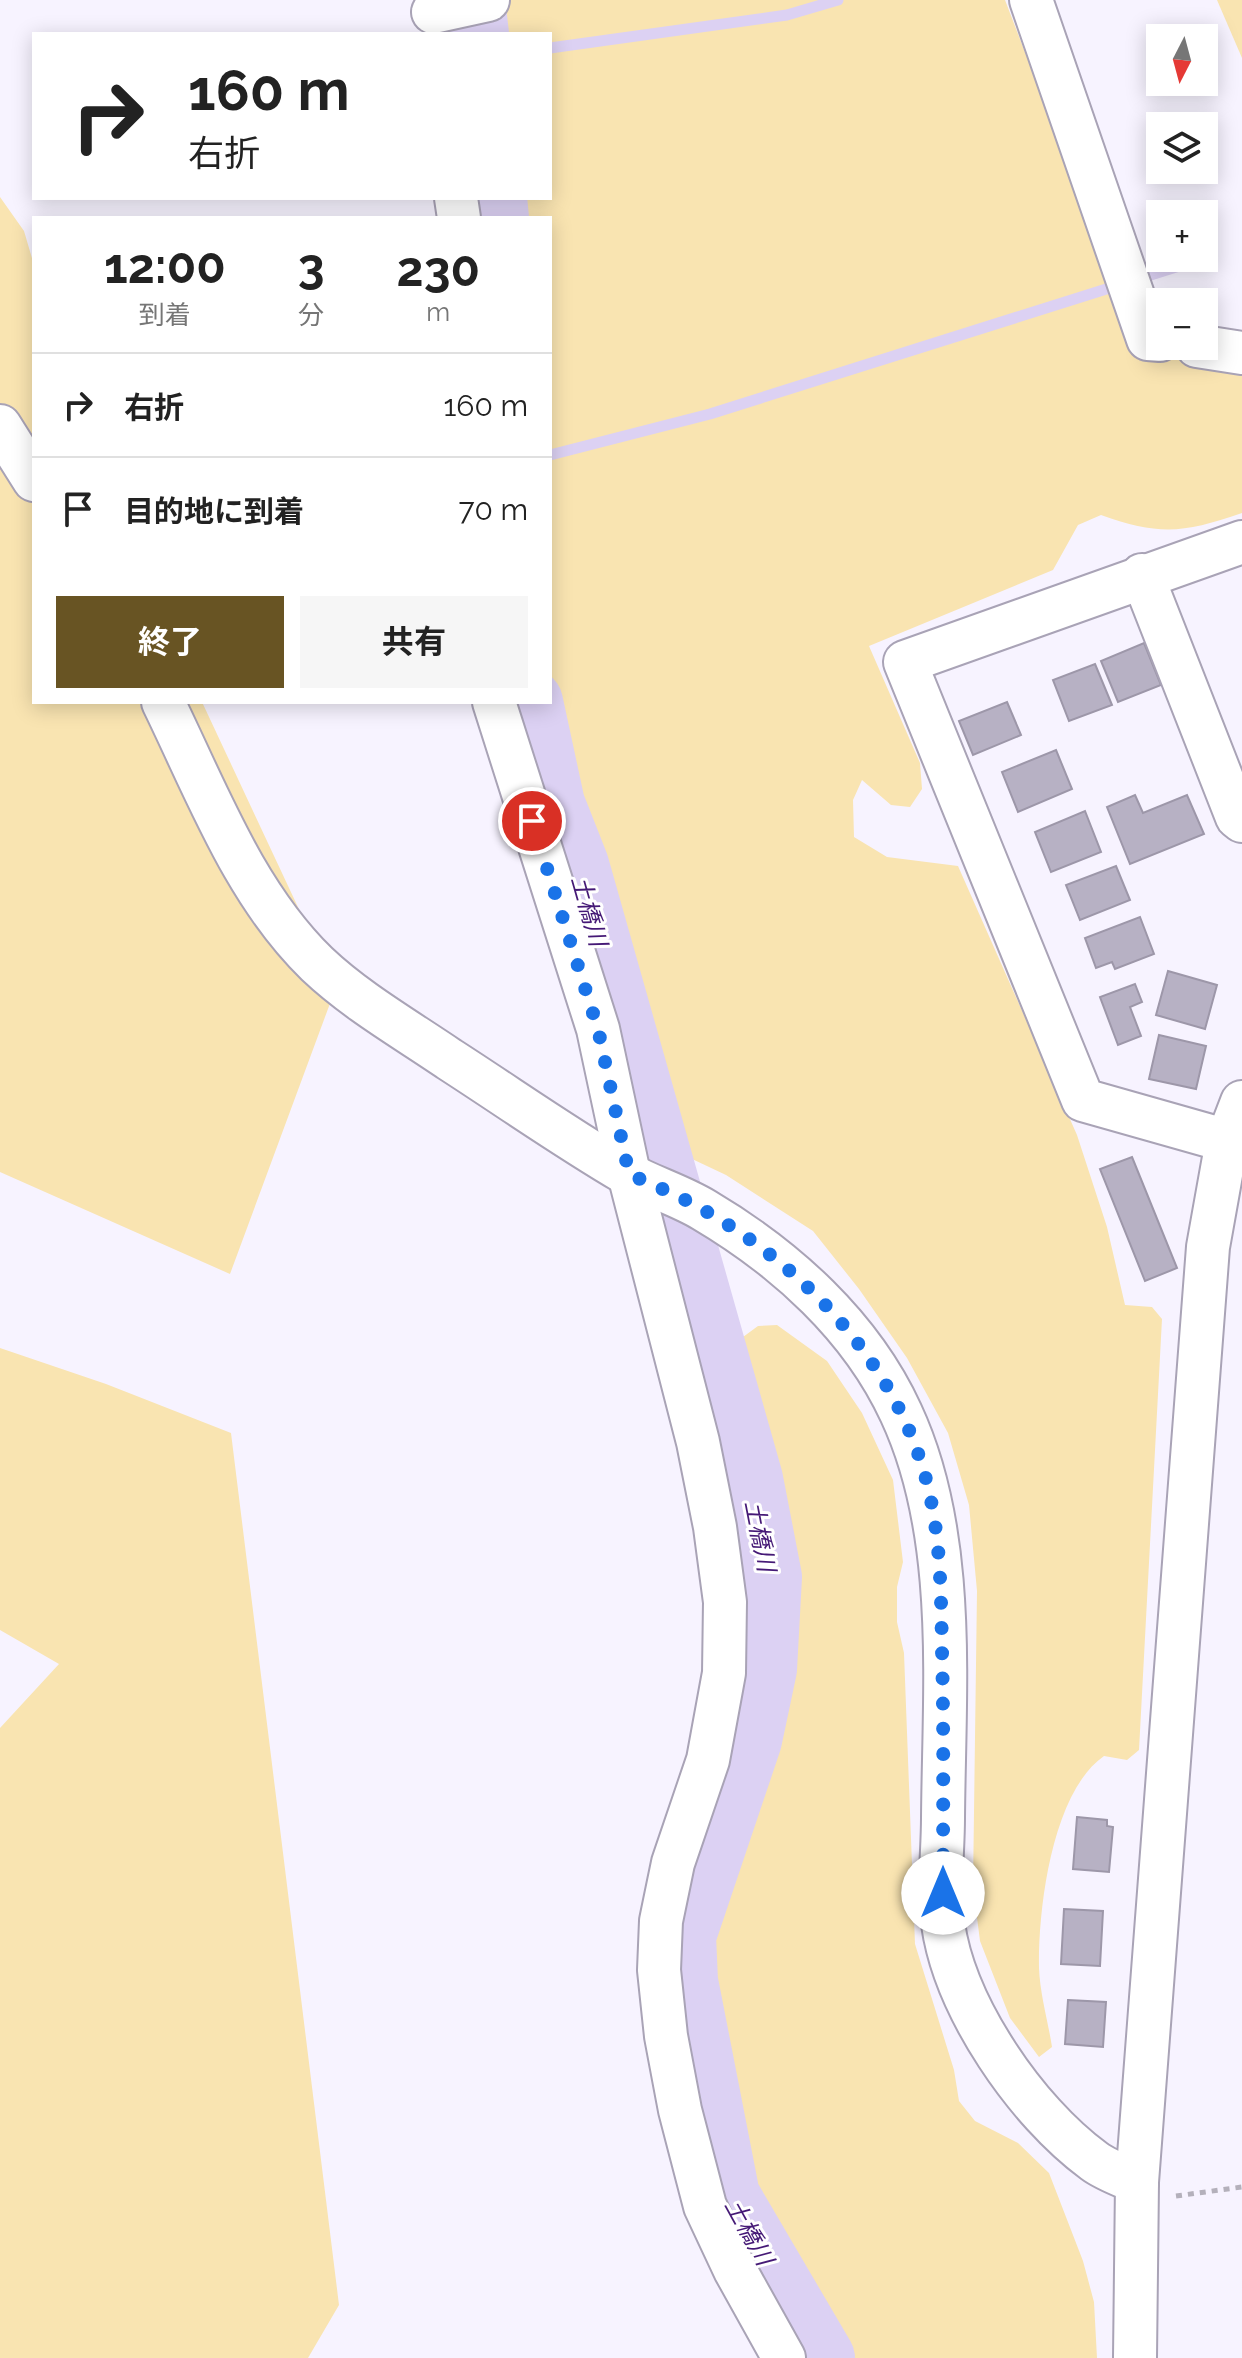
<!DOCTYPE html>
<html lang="ja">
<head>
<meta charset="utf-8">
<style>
	:root { --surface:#fff; --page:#f6f6f6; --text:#222; --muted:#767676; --line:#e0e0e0; --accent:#685423 }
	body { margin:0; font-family:Raleway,"Noto Sans JP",sans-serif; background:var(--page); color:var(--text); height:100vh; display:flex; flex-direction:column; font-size:30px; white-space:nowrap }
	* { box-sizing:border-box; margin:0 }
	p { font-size:26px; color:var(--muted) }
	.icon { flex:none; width:44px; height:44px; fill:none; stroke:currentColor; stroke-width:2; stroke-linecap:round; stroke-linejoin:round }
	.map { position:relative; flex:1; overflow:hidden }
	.drawer { position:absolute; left:32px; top:216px; width:520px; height:488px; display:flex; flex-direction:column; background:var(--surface); border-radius:0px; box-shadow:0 4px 20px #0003 }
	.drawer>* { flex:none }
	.hud { position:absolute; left:32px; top:32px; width:520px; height:168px; border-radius:0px; box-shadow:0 4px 20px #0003; background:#fff; color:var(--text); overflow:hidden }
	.needle { width:52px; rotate:186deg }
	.tools { position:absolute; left:1146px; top:24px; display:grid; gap:16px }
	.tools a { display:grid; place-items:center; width:72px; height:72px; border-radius:0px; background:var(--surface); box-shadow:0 4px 20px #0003; font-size:40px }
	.pin { position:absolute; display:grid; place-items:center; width:68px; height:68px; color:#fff; margin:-34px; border:4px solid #fff; border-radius:50%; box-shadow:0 2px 8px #0007 }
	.me { position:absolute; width:88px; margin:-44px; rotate:0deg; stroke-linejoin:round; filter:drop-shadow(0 0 6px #0008) }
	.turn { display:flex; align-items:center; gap:28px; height:168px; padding:0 24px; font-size:36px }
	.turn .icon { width:104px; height:104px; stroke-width:2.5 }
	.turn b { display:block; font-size:56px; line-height:68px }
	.eta { display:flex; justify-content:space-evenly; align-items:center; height:136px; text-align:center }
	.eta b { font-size:48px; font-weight:700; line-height:56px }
	.cta { display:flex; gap:16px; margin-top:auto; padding:16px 24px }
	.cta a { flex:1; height:92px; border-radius:0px; background:var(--accent); color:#fff; font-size:32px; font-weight:700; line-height:92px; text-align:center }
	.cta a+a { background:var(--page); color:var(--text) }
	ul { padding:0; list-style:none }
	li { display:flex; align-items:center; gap:24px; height:104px; padding:0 24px; border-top:2px solid var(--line) }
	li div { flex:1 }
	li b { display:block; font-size:30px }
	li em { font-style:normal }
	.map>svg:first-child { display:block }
</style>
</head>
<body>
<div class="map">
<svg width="1242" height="2358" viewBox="0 0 1242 2358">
	<rect width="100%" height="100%" fill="#f7f3ff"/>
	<!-- green -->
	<g fill="#f9e4b1">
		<path d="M483,0H1005L1138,347L1242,363V513C1184,533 1160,536 1101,515L1078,525L1053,570L869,646L920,763L922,789L910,807L891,805L862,780L853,800L854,837L887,857L958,866L1077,1135L1107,1227L1125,1305L1152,1307L1162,1319L1139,1750L1127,1760L1104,1756C1052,1792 1038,1909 1039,1968C1040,1994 1048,2021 1052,2047L1039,2057L1010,2018L980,1941L973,1886L977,1591L969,1505L948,1433L907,1358L859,1289L813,1231L726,1175L673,1150L558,763L543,702H550V218H510L509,198H550V34H491Z"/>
		<polygon points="1217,0 1242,0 1242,58"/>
		<polygon points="0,197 24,231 34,265 34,702 202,702 304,920 342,971 230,1274 0,1172"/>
		<polygon points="777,1325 827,1361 862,1413 893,1480 903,1562 897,1587 897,1622 904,1653 915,1944 954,2070 959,2101 975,2121 1018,2143 1049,2173 1083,2261 1094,2302 1097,2358 834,2358 737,2194 693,1983 692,1940 755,1750 772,1676 780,1573 728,1348 758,1326"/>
		<polygon points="0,1348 106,1384 231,1433 339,2305 308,2358 0,2358 0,1728 59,1664 0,1630"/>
	</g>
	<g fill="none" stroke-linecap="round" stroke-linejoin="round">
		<!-- stream -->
		<g stroke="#dcd1f3" stroke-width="11">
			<polyline points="550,48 787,15 838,0"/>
			<polyline points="550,455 710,414 1211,256"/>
		</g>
		<!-- river -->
		<g stroke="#dcd1f3" stroke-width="66">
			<polyline points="472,0 476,34"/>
			<polyline points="494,198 496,218"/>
			<polyline points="530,702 552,804 576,865 750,1479 769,1577 764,1669 749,1740 683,1936 685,1981 727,2196 822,2358"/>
		</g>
	</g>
	<!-- building -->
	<g fill="#b7b1c4" stroke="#9d97a9" stroke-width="2">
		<polygon points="1144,643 1161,685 1118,702 1101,661"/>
		<polygon points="1095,664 1112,705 1069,721 1053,680"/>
		<polygon points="1007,702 1021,735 973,755 959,721"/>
		<polygon points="1056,750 1072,789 1018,812 1002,772"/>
		<polygon points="1135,795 1143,813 1187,795 1204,834 1130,864 1107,807"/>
		<polygon points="1085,811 1101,852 1051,872 1035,832"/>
		<polygon points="1116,866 1130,900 1080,920 1066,885"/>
		<polygon points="1140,917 1154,954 1115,969 1112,962 1096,968 1085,938"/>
		<polygon points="1168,971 1217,985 1205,1029 1156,1015"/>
		<polygon points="1135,984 1142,1002 1130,1007 1141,1036 1118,1045 1100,997"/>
		<polygon points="1159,1035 1206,1046 1196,1089 1149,1079"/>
		<polygon points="1132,1157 1177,1268 1145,1281 1100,1169"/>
		<polygon points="1077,1817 1107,1820 1107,1826 1113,1827 1109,1872 1073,1869"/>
		<polygon points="1064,1909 1103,1911 1100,1966 1061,1964"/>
		<polygon points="1068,2000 1106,2002 1103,2047 1065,2044"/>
	</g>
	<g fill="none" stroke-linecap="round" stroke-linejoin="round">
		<defs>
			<g id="minor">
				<polyline points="1031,0 1148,339 1160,340"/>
				<polyline points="433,12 488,0"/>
				<polyline points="456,198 459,218"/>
				<polyline points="1197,346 1242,353"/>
				<polyline points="0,426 34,480"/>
				<polyline points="1242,542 905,662 1083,1100 1242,1145"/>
				<polyline points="1142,575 1237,817 1242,821"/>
				<path d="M163,702C207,792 244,893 317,964C356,1001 405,1029 449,1059C508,1097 566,1138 626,1173C651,1187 679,1195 704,1210C785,1258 861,1326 901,1413C958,1535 944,1687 943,1818C943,1852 938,1890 943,1924C955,2008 1026,2111 1094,2161C1106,2170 1123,2176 1137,2182"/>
				<polyline points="494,702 598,1029 629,1174 698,1442 715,1527 725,1602 724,1673 708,1760 673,1863 661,1921 659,1970 666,2036 680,2110 705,2206 735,2270 784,2358"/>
				<polyline points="1135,2358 1137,2182 1208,1247 1227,1141 1242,1102"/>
			</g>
		</defs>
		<!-- minor casing -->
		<use href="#minor" stroke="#a9a3b6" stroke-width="46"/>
		<!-- path -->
		<polyline stroke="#b4b0bb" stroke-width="5" stroke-dasharray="6 6" stroke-linecap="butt" points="1176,2196 1242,2187"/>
		<!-- minor -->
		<use href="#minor" stroke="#fff" stroke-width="42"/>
	</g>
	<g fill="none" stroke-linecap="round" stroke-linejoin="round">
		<!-- route -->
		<path stroke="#1a73e8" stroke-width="14" stroke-dasharray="0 25.2" d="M532,821L598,1029L629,1174C653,1185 678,1195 700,1208C806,1267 899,1367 928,1487C941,1541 941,1595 942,1650C944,1731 943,1812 943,1893"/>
	</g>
	<g text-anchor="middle" stroke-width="6" stroke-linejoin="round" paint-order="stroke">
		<!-- water labels -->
		<g font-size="24" font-style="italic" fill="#451976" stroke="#fff">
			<text transform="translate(589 911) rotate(74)" y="8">土橋川</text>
			<text transform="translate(760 1536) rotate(79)" y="8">土橋川</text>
			<text transform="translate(749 2232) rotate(61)" y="8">土橋川</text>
		</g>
	</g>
</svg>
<div class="tools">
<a><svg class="needle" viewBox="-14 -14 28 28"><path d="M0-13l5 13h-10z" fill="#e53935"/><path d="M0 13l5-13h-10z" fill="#767676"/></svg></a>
<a><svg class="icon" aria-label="layers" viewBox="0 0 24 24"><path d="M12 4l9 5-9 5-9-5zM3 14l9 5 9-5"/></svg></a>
<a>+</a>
<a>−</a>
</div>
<div class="pin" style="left:532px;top:821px;background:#d93025"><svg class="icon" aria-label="arrive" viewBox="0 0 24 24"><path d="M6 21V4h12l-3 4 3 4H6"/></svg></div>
<svg class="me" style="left:943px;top:1893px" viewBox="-20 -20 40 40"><circle r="19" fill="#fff"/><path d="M0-13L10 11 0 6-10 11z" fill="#1a73e8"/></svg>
<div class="hud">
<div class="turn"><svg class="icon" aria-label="right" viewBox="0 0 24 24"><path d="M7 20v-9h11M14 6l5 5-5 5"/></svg><div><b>160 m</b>右折</div></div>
</div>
<section class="drawer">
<div class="eta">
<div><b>12:00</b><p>到着</p></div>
<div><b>3</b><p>分</p></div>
<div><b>230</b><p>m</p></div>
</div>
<ul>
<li><svg class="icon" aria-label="right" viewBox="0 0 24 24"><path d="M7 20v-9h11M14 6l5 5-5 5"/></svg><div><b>右折</b></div><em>160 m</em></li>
<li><svg class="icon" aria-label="arrive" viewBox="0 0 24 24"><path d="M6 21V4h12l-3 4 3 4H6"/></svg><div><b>目的地に到着</b></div><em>70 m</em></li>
</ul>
<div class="cta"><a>終了</a><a>共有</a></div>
</section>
</div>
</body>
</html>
